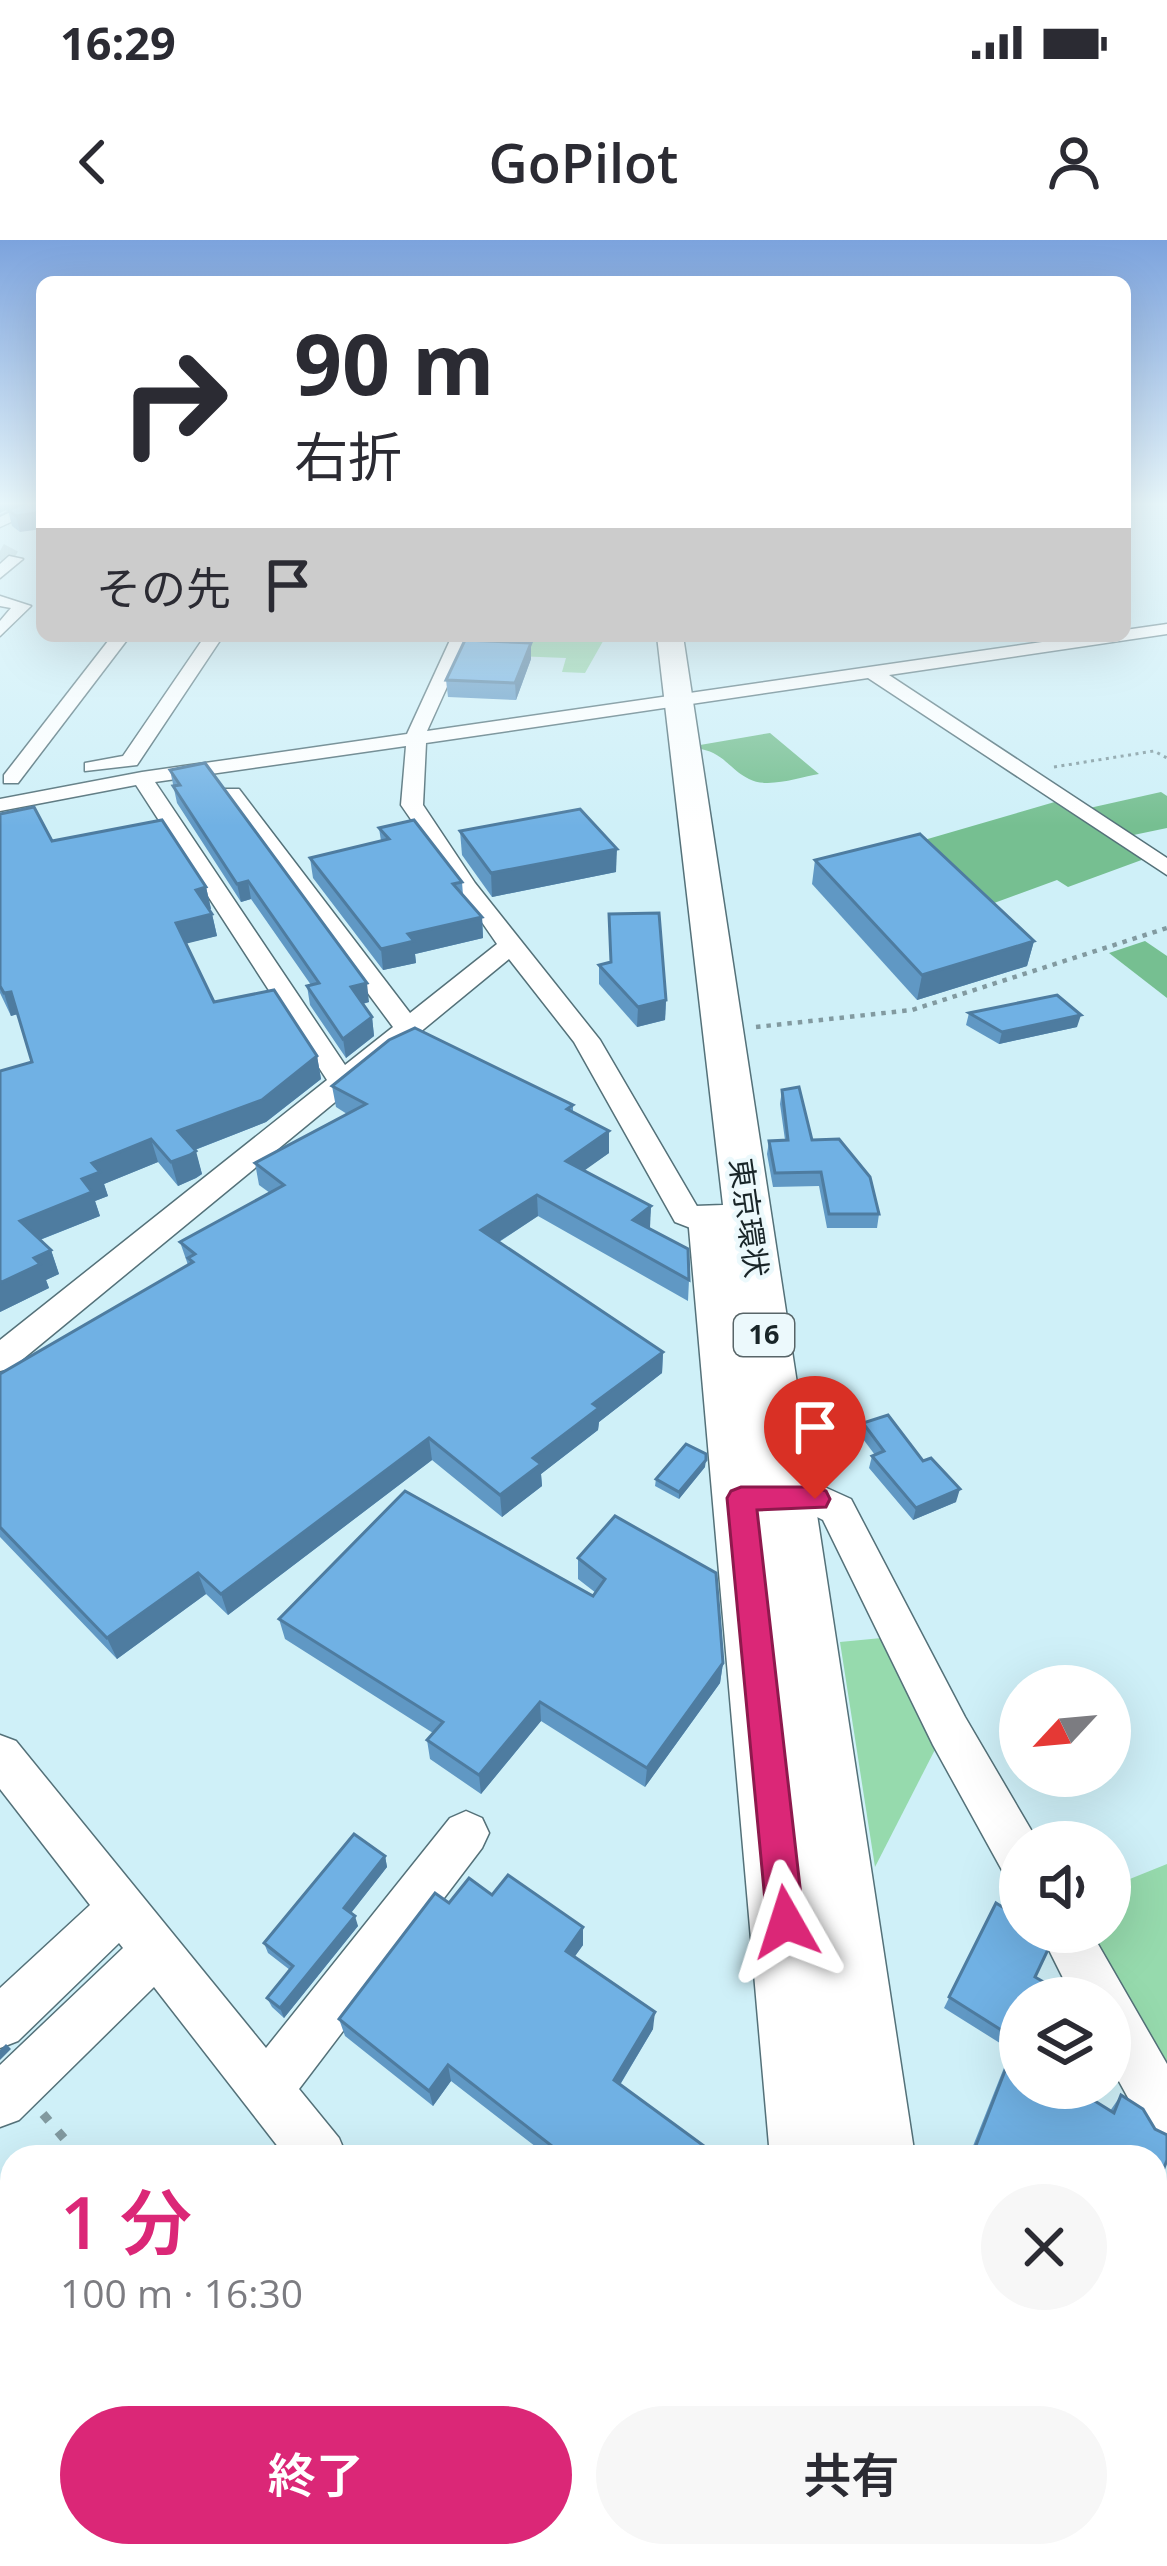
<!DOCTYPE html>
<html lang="ja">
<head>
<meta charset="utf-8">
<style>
	:root { --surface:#fff; --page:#f7f7f7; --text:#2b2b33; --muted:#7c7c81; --accent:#db2777 }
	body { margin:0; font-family:"Open Sans","Noto Sans JP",sans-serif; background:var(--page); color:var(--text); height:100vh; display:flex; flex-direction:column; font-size:45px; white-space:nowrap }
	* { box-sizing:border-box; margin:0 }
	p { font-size:39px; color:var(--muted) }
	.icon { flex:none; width:66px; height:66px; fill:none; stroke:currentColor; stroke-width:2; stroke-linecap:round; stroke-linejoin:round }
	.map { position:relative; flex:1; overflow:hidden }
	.panel { position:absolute; left:0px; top:1905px; width:1167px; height:423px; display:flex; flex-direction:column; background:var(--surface); border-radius:36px 36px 0 0; box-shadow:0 12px 48px #0002 }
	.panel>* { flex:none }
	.guide { position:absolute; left:36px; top:36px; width:1095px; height:366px; border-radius:18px; box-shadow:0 12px 48px #0002; background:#fff; color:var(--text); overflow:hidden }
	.needle { width:78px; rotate:244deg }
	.controls { position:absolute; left:999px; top:1425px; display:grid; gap:24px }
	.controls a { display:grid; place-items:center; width:132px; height:132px; border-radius:50%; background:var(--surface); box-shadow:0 12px 48px #0002; font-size:60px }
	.pin { position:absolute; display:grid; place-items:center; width:102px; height:102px; color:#fff; margin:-123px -51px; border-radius:50% 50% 50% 0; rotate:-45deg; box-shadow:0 0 12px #0007 }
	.pin .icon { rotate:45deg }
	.me { position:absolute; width:132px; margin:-66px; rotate:354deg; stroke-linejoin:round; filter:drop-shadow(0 0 9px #0008) }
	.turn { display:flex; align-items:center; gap:42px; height:252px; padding:0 60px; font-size:54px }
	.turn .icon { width:156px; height:156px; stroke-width:2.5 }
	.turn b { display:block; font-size:84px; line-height:102px }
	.then { display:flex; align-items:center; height:114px; padding:0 60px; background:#0003; gap:24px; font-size:45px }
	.round { display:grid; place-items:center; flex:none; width:126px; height:126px; border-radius:63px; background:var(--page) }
	.overview { display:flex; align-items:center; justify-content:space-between; height:204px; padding:0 60px }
	h1 { font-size:72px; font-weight:600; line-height:90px; color:var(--accent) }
	.action { display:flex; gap:24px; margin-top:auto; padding:24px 60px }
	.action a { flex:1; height:138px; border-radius:72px; background:var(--accent); color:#fff; font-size:48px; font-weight:600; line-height:138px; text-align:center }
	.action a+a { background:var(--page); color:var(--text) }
	.status { display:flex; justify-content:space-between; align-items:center; height:84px; padding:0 60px; background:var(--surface); direction:ltr }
	.status svg { height:33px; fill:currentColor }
	header { display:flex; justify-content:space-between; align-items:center; height:156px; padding:0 60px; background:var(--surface); font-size:54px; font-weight:600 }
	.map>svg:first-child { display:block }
</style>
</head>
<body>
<div class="status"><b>16:29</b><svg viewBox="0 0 49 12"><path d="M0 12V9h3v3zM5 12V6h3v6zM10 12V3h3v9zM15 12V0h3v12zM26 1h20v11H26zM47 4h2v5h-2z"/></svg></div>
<header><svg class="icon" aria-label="back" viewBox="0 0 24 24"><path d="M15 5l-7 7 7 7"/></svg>GoPilot<svg class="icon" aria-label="person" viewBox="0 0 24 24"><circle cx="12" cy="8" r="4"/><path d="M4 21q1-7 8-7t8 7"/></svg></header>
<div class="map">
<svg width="1167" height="2326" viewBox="0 0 1167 2326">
	<rect width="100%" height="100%" fill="#cff0f8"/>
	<!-- green -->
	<g fill="#96daad">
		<polygon points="468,396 606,396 585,433 562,432 566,418 459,414"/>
		<polygon points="892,1397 943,1494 875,1627 840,1402"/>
		<polygon points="1167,1624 1167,1854 1075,1692 1110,1692 1110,1647"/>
	</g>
	<!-- forest -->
	<g fill="#76bf91">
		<path d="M770,493L819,534C800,537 768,549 749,539C729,529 725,514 701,509L700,505Z"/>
		<polygon points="1161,552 1167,556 1167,588 1124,597 1085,569"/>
		<polygon points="1058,561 1147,618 1068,647 1057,640 975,670 907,605"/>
		<polygon points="1145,701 1167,716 1167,758 1109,713"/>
	</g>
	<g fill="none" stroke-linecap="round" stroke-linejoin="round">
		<!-- stream -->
		<polyline stroke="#7b8acc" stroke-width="4.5" points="0,277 33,261"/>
		<!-- minor-tunnel -->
		<polyline stroke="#abc7ce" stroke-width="16" stroke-dasharray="16 8" stroke-linecap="butt" points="0,311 15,319"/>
		<defs>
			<g id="minor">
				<polygon points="34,261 42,261 42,268 0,287 0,277"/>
				<polygon points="9,316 23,319 0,338 0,324"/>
				<polygon points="0,356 31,366 0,396 0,381 11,368 0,366"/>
				<path d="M1167,384V394L889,435L1167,618V635L868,438L426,503L423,565L475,643L600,800L698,968L725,980L730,987L725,994L714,997L675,982L574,802L509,719L12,1128L0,1131V1100L327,840L136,545L0,571V559L142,532L407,494L452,396H470L427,491L1084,396H1125V390ZM406,506L401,565L497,704L410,773L239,549H223L220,554L393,787L345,825L155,542Z"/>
				<polygon points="112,396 130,396 18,543 4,543 4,535"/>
				<polygon points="205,396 223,396 137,525 85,531 85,523 123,516"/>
				<polygon points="769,1243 820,1245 851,1259 965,1477 1037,1600 1020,1602 1020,1638 1003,1632 933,1505 823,1280 813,1275 755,1269 750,1258 755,1247"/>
				<polygon points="0,1495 16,1501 266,1808 450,1578 466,1571 482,1578 489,1593 482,1608 299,1849 339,1898 347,1917 286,1917 154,1747 19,1880 0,1887 0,1825 123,1708 119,1703 18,1801 0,1808 0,1748 90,1665 0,1549"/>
				<polygon points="1040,1692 1091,1692 1167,1824 1167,1902 1148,1894 1110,1825 1110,1758 1073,1758"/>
				<polygon points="1167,2015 1167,2102 1155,2107 1155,2020"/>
				<polygon points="601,2316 669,2316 673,2326 605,2326"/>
				<polygon points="1039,2316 1103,2316 1099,2326 1035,2326"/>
			</g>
			<g id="highway">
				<polygon points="657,396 683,396 915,1917 770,1917 688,977 695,966 723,965"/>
				<polygon points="805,2316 975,2316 977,2326 806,2326"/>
			</g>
		</defs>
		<!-- minor casing -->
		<use href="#minor" stroke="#547179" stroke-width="3"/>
		<!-- highway casing -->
		<use href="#highway" stroke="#547179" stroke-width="3"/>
		<!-- path-far2 -->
		<polyline stroke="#829aa0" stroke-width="3" stroke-dasharray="3 4.5" stroke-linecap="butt" points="1054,527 1154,511 1167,518"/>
		<!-- path-far1 -->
		<polyline stroke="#829aa0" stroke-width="4.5" stroke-dasharray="4.5 6" stroke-linecap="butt" points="756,787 912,770 1167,688"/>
		<!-- path -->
		<g stroke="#829aa0" stroke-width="9" stroke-dasharray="9 14" stroke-linecap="butt">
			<polyline points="43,1874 80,1917"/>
			<polyline points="328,2326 335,2316"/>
		</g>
		<!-- minor -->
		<use href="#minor" fill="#fff" fill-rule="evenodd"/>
		<!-- highway -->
		<use href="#highway" fill="#fff" fill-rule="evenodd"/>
	</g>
	<!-- wall -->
	<g fill="#6098c4">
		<polygon points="30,261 20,292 12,286 8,270"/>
		<polygon points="531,403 531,419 516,460 448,457 446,440"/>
		<polygon points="170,530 369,762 363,764 372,777 374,796 346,818 310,765 307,746 311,745 251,659 241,662 177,563"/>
		<polygon points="0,574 52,601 206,647 211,669 209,669 212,674 217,696 186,703 214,762 317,816 321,839 266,882 195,910 202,934 196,938 178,946 158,922 104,944 108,956 95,961 100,976 40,1000 51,1010 59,1034 46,1040 49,1048 0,1072 32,822 17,774 11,776 0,753"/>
		<polygon points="379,588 462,642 463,655 482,677 483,698 415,714 416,723 383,730 313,638 310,618 381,601"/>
		<polygon points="460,591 616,632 492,657 462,615"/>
		<polygon points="815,620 1034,701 1027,726 917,760 812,644"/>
		<polygon points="599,725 666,760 665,780 637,787 599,744"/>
		<polygon points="969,773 1077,787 999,804 966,785"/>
		<polygon points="332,846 573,865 573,873 609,913 584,930 651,966 649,989 689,1040 688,1061 538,976 499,1002 663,1112 662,1133 599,1182 598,1190 541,1234 542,1246 502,1277 432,1220 228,1375 206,1354 117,1419 0,1297 0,1134 188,1025 180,1002 270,953 259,945 255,923 347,874 336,867"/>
		<polygon points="782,850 812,900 879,974 877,988 827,988 819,946 773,947 767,914 769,901 785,900 780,864"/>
		<polygon points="863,1183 956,1262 913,1280 869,1228 872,1216 875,1215 860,1195"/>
		<polygon points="705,1227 679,1259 655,1246 656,1239"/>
		<polygon points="578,1318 723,1423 720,1443 645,1547 541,1481 481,1554 430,1519 427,1500 433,1493 285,1399 279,1379 593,1356 596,1353 578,1339"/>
		<polygon points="385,1616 387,1627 351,1673 358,1686 284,1778 272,1767 267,1758 290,1730 268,1713 264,1703"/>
		<polygon points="492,1655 583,1687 583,1705 574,1717 653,1789 620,1845 719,1917 549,1917 451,1841 433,1866 345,1796 339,1779 449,1663"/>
		<polygon points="996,1663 1035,1737 1020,1848 1110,1871 1121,1855 1155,1917 969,1916 1011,1810 944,1768"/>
		<polygon points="1167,2124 1167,2326 1103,2326 1107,2316 1155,2316 1155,2157"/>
	</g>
	<!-- shaded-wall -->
	<g fill="#4e7ca0">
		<polygon points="0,261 25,261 0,273"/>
		<polygon points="42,272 42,289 20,292 16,276"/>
		<polygon points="531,403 531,419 516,460 515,443"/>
		<polygon points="617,609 616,632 492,657 491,633"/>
		<polygon points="248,641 251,659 241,662 237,644"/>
		<polygon points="206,647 211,669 201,671 196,650"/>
		<polygon points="212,674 217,696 181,705 176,683"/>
		<polygon points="482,677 483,698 415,714 416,723 383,730 381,709 408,694"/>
		<polygon points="1034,701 1027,726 917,760 922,735"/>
		<polygon points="367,743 369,762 353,766 351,747"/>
		<polygon points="11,752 18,774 11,776 4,753"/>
		<polygon points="666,760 665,780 637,787 638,767"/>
		<polygon points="1081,775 1077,787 999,804 1002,792"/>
		<polygon points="372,777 374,796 346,818 343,799"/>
		<polygon points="317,816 321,839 266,882 184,914 178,891"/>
		<polygon points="609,891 609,913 567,943 566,921"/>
		<polygon points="151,899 158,922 104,944 108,956 95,961 100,976 29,1004 20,981 82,939 92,923"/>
		<polygon points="196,911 202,934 196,938 178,946 171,922"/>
		<polygon points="537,955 538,976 483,1012 481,990"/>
		<polygon points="651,966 650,988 632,1002 633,980"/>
		<polygon points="51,1010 59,1034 46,1040 49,1048 0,1072 0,1043 34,1018"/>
		<polygon points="663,1112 662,1133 599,1182 598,1190 541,1234 542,1246 502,1277 500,1255 533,1218 593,1164"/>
		<polygon points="429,1198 432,1220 228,1375 221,1354"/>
		<polygon points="706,1220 705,1227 679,1259 679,1252"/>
		<polygon points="960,1249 956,1262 913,1280 916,1268"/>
		<polygon points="198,1333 206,1354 117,1419 107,1398"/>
		<polygon points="723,1423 720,1443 645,1547 647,1528"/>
		<polygon points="540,1462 541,1481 481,1554 479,1535"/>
		<polygon points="385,1616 387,1627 347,1678 344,1668"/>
		<polygon points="355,1676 358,1686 284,1778 280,1768"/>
		<polygon points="583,1687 583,1705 566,1729 566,1711"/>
		<polygon points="655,1772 653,1789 613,1856 614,1840"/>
		<polygon points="6,1804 11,1809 0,1820 0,1810"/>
		<polygon points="448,1825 451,1841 433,1866 429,1851"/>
	</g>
	<!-- building -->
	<g fill="#70b1e4" stroke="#4e7ca0" stroke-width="3">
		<polygon points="30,261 42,261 42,272 16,276 8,270"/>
		<polygon points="465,400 531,403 515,443 446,440"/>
		<polygon points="205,523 367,743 351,747 372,777 343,799 307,746 319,743 248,641 237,644 173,546 180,545 170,530"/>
		<polygon points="34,567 52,601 162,580 206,647 196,650 212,674 176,683 214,762 274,750 317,816 262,860 178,891 196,911 190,915 171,922 151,899 92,923 100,932 82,939 92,952 20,981 51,1010 34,1018 40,1024 0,1043 0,831 32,822 11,752 4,753 0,746 0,574"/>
		<polygon points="580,569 617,609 491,633 460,591"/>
		<polygon points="414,580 462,642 453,644 482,677 408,694 414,701 381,709 310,618 389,599 379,588"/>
		<polygon points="920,594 1034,701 922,735 815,620"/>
		<polygon points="659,673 666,760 638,767 599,725 611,722 609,674"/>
		<polygon points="1057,755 1081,775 1002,792 969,773"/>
		<polygon points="415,788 573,865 567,869 609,891 566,921 651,966 633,980 688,1009 689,1040 537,955 481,990 663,1112 593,1164 599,1168 533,1218 541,1224 500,1255 429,1198 221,1354 198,1333 107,1398 0,1287 0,1134 193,1022 188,1018 195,1014 180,1002 284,945 255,923 366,864 332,846 389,800"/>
		<polygon points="799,847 812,900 839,899 870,937 879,974 829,974 821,932 775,933 769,901 788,900 782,850"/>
		<polygon points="888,1175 923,1221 931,1218 960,1249 916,1268 872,1216 884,1211 863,1183"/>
		<polygon points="686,1204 706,1214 706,1220 679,1252 656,1239"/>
		<polygon points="405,1251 593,1356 605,1339 578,1318 615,1276 716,1333 723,1423 647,1528 540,1462 479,1535 427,1500 443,1482 279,1379"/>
		<polygon points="354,1594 385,1616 344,1668 355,1676 280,1768 267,1758 293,1726 264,1703"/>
		<polygon points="508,1635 583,1687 566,1711 655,1772 614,1840 719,1917 566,1917 448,1825 429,1851 339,1779 435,1653 449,1663 469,1638 492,1655"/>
		<polygon points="996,1663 1020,1678 1020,1692 1045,1692 1048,1694 1052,1701 1035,1737 1071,1758 1020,1758 1020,1848 1074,1848 1114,1873 1121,1855 1143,1869 1155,1889 1167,1895 1167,1920 1155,1952 1155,1917 990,1917 975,1908 1017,1800 949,1757"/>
		<polygon points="1155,1961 1165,1967 1155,1996"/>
		<polygon points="1167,2147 1167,2326 1112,2326 1117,2316 1155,2316 1155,2180"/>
	</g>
	<!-- sky -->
	<linearGradient id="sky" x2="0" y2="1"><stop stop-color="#7ca3dd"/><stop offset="0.45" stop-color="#e9f8fc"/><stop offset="1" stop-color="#e9f8fc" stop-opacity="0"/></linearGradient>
	<rect width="1167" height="586" fill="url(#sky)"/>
	<!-- route -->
	<polygon fill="#db2777" stroke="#8e194d" stroke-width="3" points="741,1247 815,1247 826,1251 830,1259 826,1267 757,1270 804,1682 799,1695 786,1700 773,1695 767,1682 727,1258 731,1251"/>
	<g text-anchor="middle" stroke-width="9" stroke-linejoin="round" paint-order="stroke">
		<!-- shield labels -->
		<rect fill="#ecf9fc" stroke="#586568" stroke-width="3" x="734" y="1074" width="60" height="42" rx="9"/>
		<g font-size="27" font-weight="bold" fill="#192528">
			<text x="764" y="1104">16</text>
		</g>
		<!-- street labels -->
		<g font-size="30" fill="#192528" stroke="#ecf9fc">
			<text transform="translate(748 978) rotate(82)" y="10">東京環状</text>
		</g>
	</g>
</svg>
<div class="controls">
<a><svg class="needle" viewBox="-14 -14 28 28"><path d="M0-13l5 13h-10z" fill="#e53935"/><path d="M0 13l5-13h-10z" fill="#7c7c81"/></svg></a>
<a><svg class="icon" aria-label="sound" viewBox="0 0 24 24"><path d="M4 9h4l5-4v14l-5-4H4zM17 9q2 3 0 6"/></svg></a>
<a><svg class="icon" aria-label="layers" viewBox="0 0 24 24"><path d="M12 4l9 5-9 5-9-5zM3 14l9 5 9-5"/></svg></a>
</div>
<div class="pin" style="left:815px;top:1259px;background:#d93025"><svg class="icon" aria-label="arrive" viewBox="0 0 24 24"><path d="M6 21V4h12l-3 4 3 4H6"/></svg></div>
<svg class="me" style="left:786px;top:1682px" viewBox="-20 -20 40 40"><path d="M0-17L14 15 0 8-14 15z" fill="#db2777" stroke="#fff" stroke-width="4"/></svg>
<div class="guide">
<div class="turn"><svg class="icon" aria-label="right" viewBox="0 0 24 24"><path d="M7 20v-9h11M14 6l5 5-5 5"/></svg><div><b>90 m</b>右折</div></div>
<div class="then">その先<svg class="icon" aria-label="arrive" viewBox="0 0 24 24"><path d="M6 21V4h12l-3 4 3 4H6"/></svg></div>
</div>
<section class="panel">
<div class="overview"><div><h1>1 分</h1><p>100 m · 16:30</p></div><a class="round"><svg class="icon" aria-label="close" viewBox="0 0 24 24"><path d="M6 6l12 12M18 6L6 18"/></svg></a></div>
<div class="action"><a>終了</a><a>共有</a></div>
</section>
</div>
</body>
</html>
